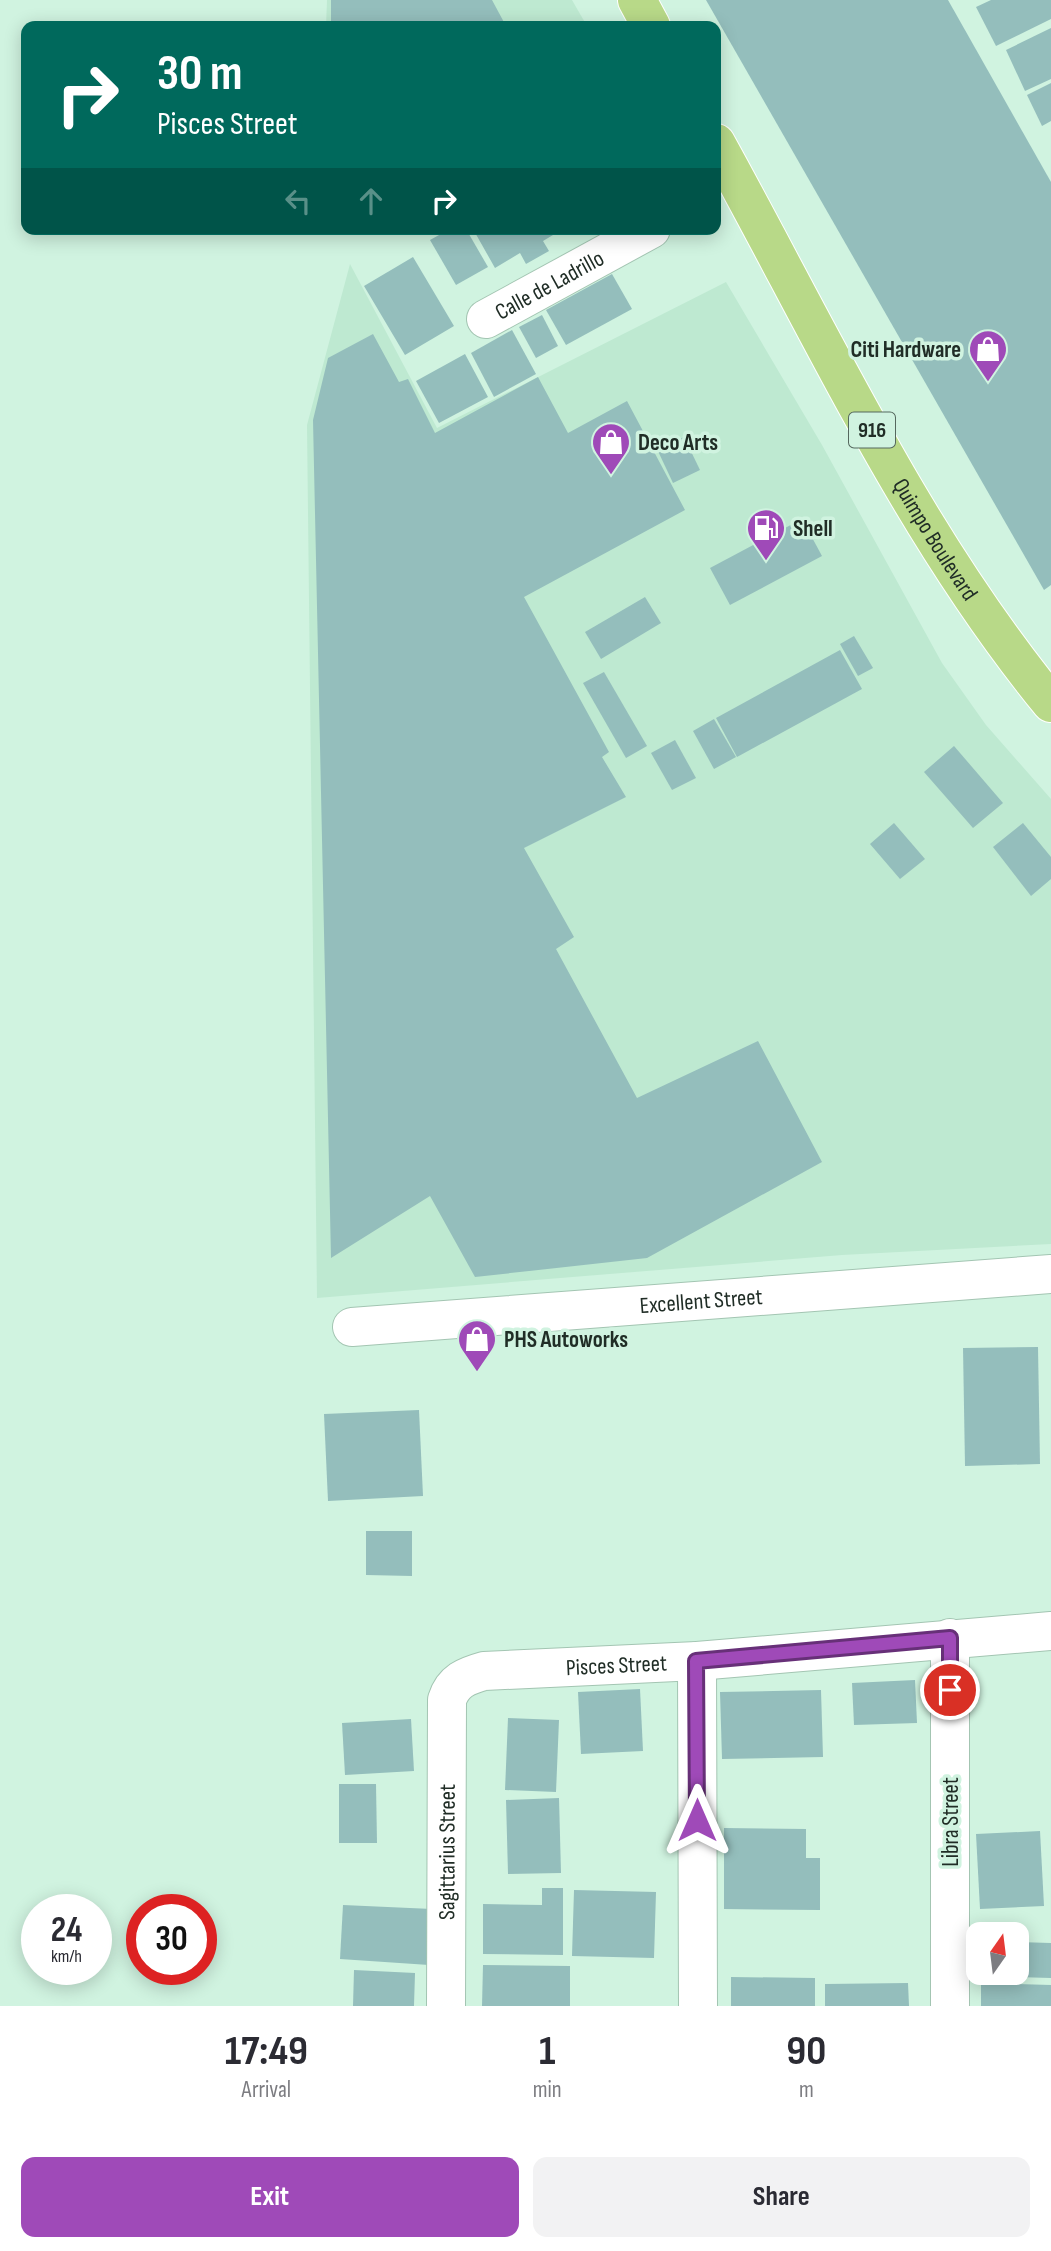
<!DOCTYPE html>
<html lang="en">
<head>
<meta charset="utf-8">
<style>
	:root { --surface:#fff; --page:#f2f2f3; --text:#2b2b33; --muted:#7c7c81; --accent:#9f4ab8 }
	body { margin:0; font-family:"Sofia Sans Condensed",sans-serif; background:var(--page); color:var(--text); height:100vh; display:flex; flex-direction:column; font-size:26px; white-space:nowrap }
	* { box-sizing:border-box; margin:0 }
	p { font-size:23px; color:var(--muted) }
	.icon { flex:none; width:38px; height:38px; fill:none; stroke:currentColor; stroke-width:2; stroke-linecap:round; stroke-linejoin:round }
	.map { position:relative; height:2006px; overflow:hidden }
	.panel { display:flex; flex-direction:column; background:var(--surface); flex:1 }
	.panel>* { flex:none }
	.hud { position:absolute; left:21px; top:21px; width:700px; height:214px; border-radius:14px; box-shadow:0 4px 18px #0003; background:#00695c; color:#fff; overflow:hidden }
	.needle { width:46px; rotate:14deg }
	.controls { position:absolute; left:966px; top:1922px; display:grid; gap:14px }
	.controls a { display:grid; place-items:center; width:63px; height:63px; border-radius:14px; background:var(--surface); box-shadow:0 4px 18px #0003; font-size:35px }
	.speed { position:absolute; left:21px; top:1894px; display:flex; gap:14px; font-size:35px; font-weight:700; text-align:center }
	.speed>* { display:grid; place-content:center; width:91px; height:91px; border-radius:50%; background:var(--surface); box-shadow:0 4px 18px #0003; line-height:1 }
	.speed small { font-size:18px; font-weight:400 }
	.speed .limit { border:10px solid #d22; background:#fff; color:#111 }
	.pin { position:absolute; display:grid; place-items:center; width:60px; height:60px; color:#fff; margin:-30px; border:4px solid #fff; border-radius:50%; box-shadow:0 2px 7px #0007 }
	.me { position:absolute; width:77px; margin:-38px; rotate:0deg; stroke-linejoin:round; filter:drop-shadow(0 0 5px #0008) }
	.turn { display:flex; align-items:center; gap:24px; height:147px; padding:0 21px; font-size:32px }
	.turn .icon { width:91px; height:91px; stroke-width:2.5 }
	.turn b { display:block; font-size:49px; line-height:60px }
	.lanes { display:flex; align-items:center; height:66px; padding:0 21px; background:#0003; justify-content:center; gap:35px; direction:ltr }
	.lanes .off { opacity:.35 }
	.eta { display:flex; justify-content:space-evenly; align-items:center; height:119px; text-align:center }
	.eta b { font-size:42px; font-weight:700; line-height:49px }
	.cta { display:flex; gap:14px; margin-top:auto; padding:14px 21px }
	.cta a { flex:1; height:80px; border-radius:14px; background:var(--accent); color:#fff; font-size:28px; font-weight:700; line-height:80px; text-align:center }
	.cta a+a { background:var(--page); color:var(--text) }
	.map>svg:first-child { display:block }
</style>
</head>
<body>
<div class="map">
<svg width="1051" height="2006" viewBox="0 0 1051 2006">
	<rect width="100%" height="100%" fill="#d0f3e0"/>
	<!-- built -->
	<g fill="#bee9d1">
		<polygon points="327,0 572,0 587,26 326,26"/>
		<polygon points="350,264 437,428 726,282 822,445 942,663 986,725 1051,799 1051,1244 842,1255 317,1298 307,425"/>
	</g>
	<!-- building -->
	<g fill="#94bebc">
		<polygon points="331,0 492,0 506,26 331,26"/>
		<polygon points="706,0 948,0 1051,182 1051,585 1044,590"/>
		<polygon points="991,0 1051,0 1051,19 996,46 976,7"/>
		<polygon points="1051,28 1051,79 1025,91 1006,50"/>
		<polygon points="1051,83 1051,121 1042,126 1027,95"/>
		<polygon points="450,229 466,229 488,267 456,285 430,240"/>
		<polygon points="473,229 563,229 543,241 549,251 526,264 520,253 495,268"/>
		<polygon points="413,257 454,326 405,355 364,286"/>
		<polygon points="612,274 632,309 566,345 546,310"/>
		<polygon points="542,315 558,346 536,358 519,327"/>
		<polygon points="512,330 536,374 494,397 471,353"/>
		<polygon points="373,334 399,382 408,379 435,433 538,377 568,433 627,401 685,510 524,597 609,752 602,757 626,797 524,848 574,937 556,949 637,1098 758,1041 822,1162 647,1258 475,1277 430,1196 331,1258 313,420 328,358"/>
		<polygon points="465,354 488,397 439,423 416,381"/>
		<polygon points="684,437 700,470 673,483 657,449"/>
		<polygon points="802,519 822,556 730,605 710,568"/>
		<polygon points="645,597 661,623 601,659 585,632"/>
		<polygon points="854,636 873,668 858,676 840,644"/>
		<polygon points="840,650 862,689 737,757 716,718"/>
		<polygon points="604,672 647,746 626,758 583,683"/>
		<polygon points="714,719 736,757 714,769 693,731"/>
		<polygon points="675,740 696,778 672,790 651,753"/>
		<polygon points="954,746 1003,803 973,828 924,772"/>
		<polygon points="894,823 925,859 900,879 870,844"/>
		<polygon points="1023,823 1051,857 1051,879 1031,896 993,847"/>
		<polygon points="1038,1347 1040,1464 965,1466 963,1348"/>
		<polygon points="419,1410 423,1496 328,1501 324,1414"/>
		<polygon points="366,1531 412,1531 412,1576 366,1575"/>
		<polygon points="915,1680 917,1723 854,1725 852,1683"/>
		<polygon points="640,1689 643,1751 581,1754 578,1692"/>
		<polygon points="821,1690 823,1757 722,1759 720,1692"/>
		<polygon points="508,1718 559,1720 556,1792 505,1790"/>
		<polygon points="411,1719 414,1771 345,1775 342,1723"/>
		<polygon points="339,1784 376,1784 377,1843 339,1843"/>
		<polygon points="559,1798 561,1873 508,1874 506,1800"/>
		<polygon points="724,1828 806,1829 806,1858 820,1858 820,1910 724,1909"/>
		<polygon points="1040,1831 1044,1906 980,1909 976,1834"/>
		<polygon points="542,1888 563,1888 563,1955 483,1954 483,1904 542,1905"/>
		<polygon points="574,1890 656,1892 654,1958 572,1956"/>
		<polygon points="343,1905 432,1909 429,1965 340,1959"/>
		<polygon points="1017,1942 1051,1943 1051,1978 1014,1977 1014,1972 1017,1972"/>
		<polygon points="962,1951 978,1952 978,1972 989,1972 989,1975 962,1975"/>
		<polygon points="483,1965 570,1966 570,2006 482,2006"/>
		<polygon points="354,1970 415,1973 414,2006 353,2006"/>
		<polygon points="731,1977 815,1978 815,2006 731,2006"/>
		<polygon points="908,1983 909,2006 825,2006 825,1984"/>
		<polygon points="981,1983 1051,1985 1051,2006 981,2006"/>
	</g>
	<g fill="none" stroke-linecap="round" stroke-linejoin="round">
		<defs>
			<g id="street">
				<path id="s1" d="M486,319L651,229"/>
				<path id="s2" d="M352,1327L1051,1274"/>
				<polyline points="950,1638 950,2006"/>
				<polyline points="697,1661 698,2006"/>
				<path id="s3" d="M446,2006L447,1700C453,1681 466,1676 484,1671L697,1661L1051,1631"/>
			</g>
			<g id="primary">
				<polyline points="637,0 651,26"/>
				<path id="s4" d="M716,143C821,333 913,535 1051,703"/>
			</g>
		</defs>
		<!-- street casing -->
		<use href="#street" stroke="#a3c5b2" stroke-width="40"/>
		<!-- primary casing -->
		<use href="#primary" stroke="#fff" stroke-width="40"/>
		<!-- street -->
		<use href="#street" stroke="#fff" stroke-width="38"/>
		<!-- primary -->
		<use href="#primary" stroke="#b8d988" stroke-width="38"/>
	</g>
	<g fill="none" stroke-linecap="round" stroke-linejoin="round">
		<defs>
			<polyline id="route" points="697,1820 696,1661 950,1638 950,1690"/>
		</defs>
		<!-- route casing -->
		<use href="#route" stroke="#673078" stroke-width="18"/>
		<!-- route -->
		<use href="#route" stroke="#9f4ab8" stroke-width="12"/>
	</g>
	<!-- icons -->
	<defs>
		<symbol id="shop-pin" viewBox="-11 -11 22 30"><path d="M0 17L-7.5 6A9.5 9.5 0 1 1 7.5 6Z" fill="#9f4ab8" stroke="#d0f3e0"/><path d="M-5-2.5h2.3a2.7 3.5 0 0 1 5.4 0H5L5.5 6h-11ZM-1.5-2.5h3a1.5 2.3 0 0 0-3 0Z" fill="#fff"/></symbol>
		<symbol id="fuel-pin" viewBox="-11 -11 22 30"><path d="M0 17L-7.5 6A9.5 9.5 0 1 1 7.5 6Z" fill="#9f4ab8" stroke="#d0f3e0"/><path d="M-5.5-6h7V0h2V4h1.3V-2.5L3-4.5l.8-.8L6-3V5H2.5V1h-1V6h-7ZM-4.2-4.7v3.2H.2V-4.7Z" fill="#fff"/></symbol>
	</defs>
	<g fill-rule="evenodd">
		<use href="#shop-pin" x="966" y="327" width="44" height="60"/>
		<use href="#shop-pin" x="589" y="420" width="44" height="60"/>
		<use href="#fuel-pin" x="744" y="506" width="44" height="60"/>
		<use href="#shop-pin" x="455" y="1317" width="44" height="60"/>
	</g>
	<g text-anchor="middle" stroke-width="7" stroke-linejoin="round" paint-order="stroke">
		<!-- shield labels -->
		<rect fill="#d0f3e0" stroke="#55685e" stroke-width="2" x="849" y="412.5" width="46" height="35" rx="5"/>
		<g font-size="21" font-weight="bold" fill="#202d26">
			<text x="872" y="437">916</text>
		</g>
		<!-- street labels -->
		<g font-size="23" fill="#202d26" stroke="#d0f3e0">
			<text dy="8" stroke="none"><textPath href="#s1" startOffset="72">Calle de Ladrillo</textPath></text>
			<text dy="8" stroke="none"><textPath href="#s4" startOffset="453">Quimpo Boulevard</textPath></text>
			<text dy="8" stroke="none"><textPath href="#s2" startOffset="350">Excellent Street</textPath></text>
			<text dy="8" stroke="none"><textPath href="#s3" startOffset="488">Pisces Street</textPath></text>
			<text transform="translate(950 1822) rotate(-90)" y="8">Libra Street</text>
			<text dy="8" stroke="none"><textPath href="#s3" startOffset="154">Sagittarius Street</textPath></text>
		</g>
		<!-- poi labels -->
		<g font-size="23" font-weight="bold" fill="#202d26" stroke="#d0f3e0" text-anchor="start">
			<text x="961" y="357" text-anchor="end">Citi Hardware</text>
			<text x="638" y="450">Deco Arts</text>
			<text x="793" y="536">Shell</text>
			<text x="504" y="1347">PHS Autoworks</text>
		</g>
	</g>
</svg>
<div class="controls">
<a><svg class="needle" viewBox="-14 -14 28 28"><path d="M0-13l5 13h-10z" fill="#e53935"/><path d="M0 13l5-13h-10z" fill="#7c7c81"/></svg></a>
</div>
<div class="speed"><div>24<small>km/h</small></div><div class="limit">30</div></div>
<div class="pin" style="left:950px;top:1690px;background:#d93025"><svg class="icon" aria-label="arrive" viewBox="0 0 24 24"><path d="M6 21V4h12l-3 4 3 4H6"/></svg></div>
<svg class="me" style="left:697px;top:1820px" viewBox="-20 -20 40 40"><path d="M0-17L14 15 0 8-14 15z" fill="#9f4ab8" stroke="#fff" stroke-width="4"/></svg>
<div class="hud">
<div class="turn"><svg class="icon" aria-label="right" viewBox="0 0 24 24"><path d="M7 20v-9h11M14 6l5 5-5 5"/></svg><div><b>30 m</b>Pisces Street</div></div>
<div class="lanes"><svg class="icon off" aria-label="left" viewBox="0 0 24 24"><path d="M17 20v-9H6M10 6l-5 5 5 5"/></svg><svg class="icon off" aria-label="ahead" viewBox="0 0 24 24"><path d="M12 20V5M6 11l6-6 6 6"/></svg><svg class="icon" aria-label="right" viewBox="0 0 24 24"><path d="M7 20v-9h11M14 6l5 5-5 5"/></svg></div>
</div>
</div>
<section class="panel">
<div class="eta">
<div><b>17:49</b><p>Arrival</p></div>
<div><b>1</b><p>min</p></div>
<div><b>90</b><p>m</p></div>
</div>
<div class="cta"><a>Exit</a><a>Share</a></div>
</section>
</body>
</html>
